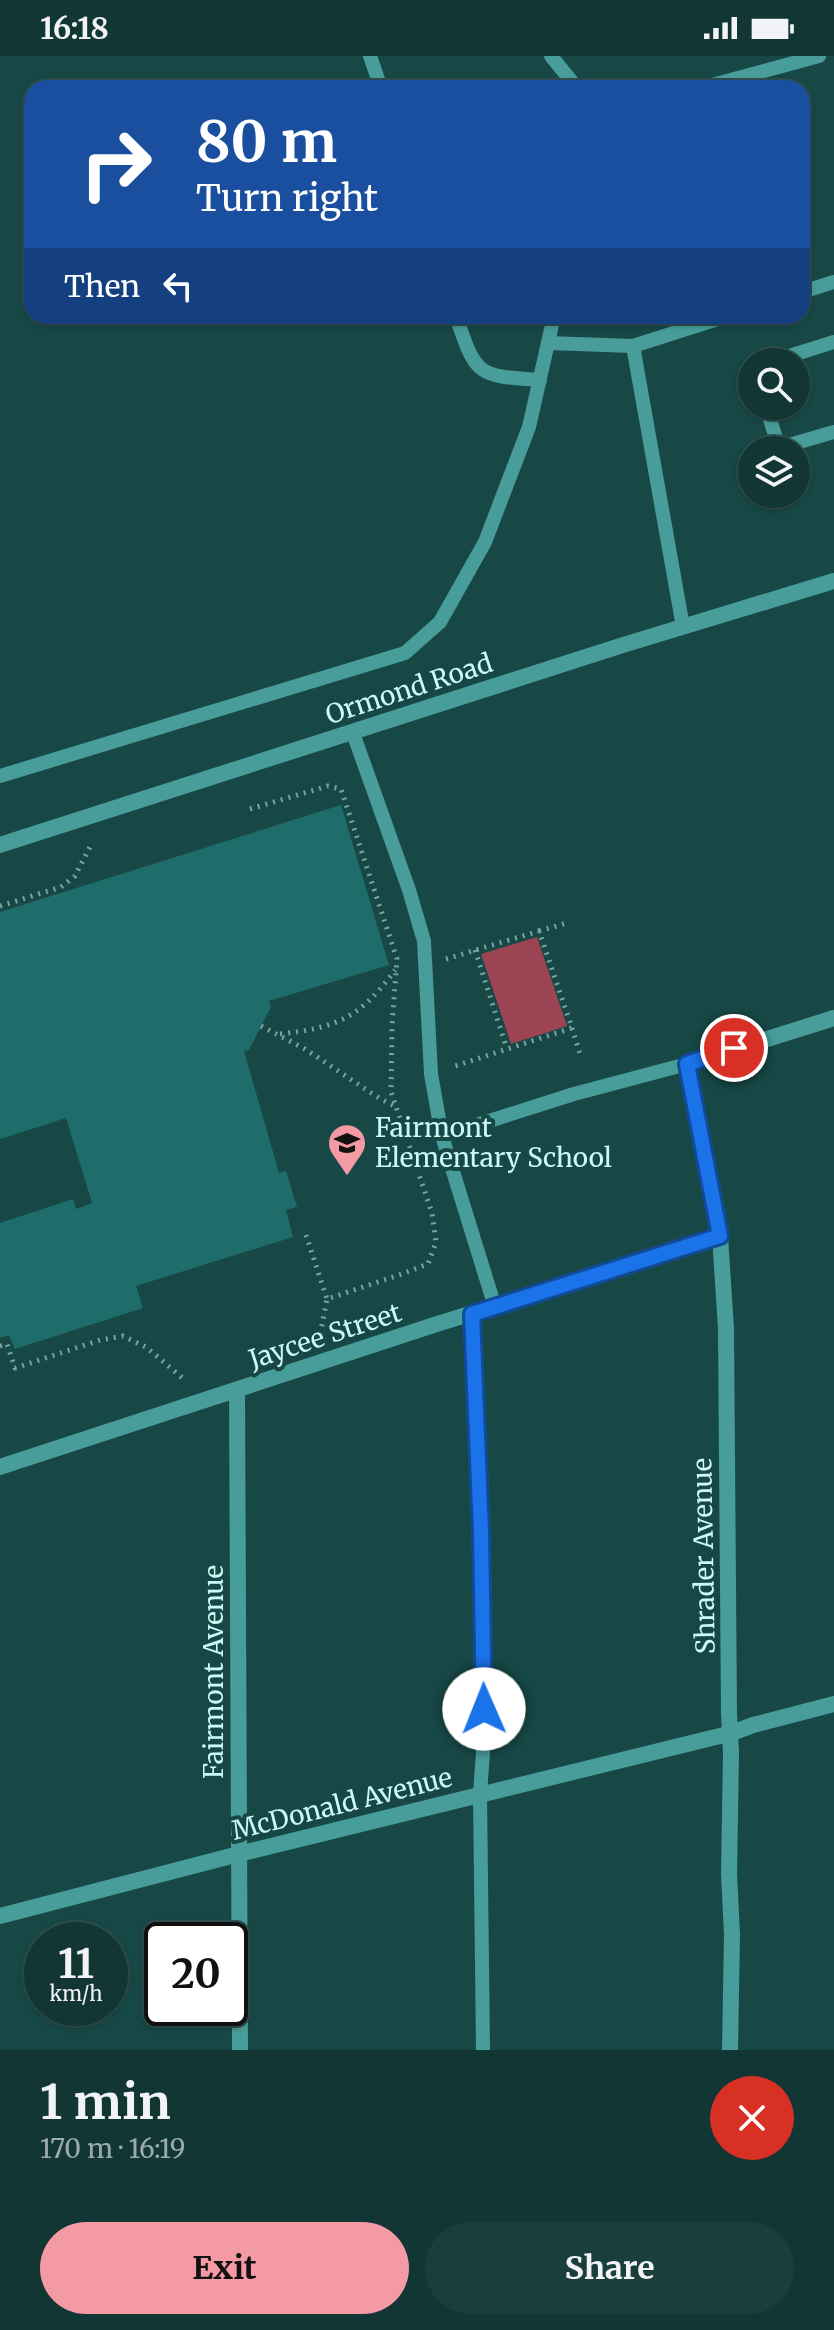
<!DOCTYPE html>
<html lang="en">
<head>
<meta charset="utf-8">
<style>
	:root { --surface:#113634; --page:#1a3e3c; --text:#f1f3f6; --muted:#9cabac; --line:#30504f; --accent:#f49aa5 }
	body { margin:0; font-family:Merriweather,serif; background:var(--page); color:var(--text); height:100vh; display:flex; flex-direction:column; font-size:30px; white-space:nowrap }
	* { box-sizing:border-box; margin:0 }
	p { font-size:26px; color:var(--muted) }
	.icon { flex:none; width:44px; height:44px; fill:none; stroke:currentColor; stroke-width:2; stroke-linecap:round; stroke-linejoin:round }
	.map { position:relative; height:1994px; overflow:hidden }
	.drawer { display:flex; flex-direction:column; background:var(--surface); flex:1 }
	.drawer>* { flex:none }
	.hud { position:absolute; left:24px; top:24px; width:786px; height:244px; border-radius:24px; box-shadow:0 2px 6px #0004,0 0 0 2px var(--line); background:#1a4fa0; color:#fff; overflow:hidden }
	.tools { position:absolute; left:738px; top:292px; display:grid; gap:16px }
	.tools a { display:grid; place-items:center; width:72px; height:72px; border-radius:50%; background:var(--surface); box-shadow:0 2px 6px #0004,0 0 0 2px var(--line); font-size:40px }
	.speed { position:absolute; left:24px; top:1866px; display:flex; gap:16px; font-size:40px; font-weight:700; text-align:center }
	.speed>* { display:grid; place-content:center; width:104px; height:104px; border-radius:50%; background:var(--surface); box-shadow:0 2px 6px #0004,0 0 0 2px var(--line); line-height:1 }
	.speed small { font-size:20px; font-weight:400 }
	.speed .limit { border:4px solid #111; border-radius:12px; background:#fff; color:#111 }
	.pin { position:absolute; display:grid; place-items:center; width:68px; height:68px; color:#fff; margin:-34px; border:4px solid #fff; border-radius:50%; box-shadow:0 2px 8px #0007 }
	.me { position:absolute; width:88px; margin:-44px; rotate:359deg; stroke-linejoin:round; filter:drop-shadow(0 0 6px #0008) }
	.turn { display:flex; align-items:center; gap:28px; height:168px; padding:0 40px; font-size:36px }
	.turn .icon { width:104px; height:104px; stroke-width:2.5 }
	.turn b { display:block; font-size:56px; line-height:68px }
	.then { display:flex; align-items:center; height:76px; padding:0 40px; background:#0003; gap:16px; font-size:30px }
	.round { display:grid; place-items:center; flex:none; width:84px; height:84px; border-radius:42px; background:var(--page) }
	.summary { display:flex; align-items:center; justify-content:space-between; height:136px; padding:0 40px }
	h1 { font-size:48px; font-weight:700; line-height:60px }
	.cta { display:flex; gap:16px; margin-top:auto; padding:16px 40px }
	.cta a { flex:1; height:92px; border-radius:48px; background:var(--accent); color:#111; font-size:32px; font-weight:700; line-height:92px; text-align:center }
	.cta a+a { background:var(--page); color:var(--text) }
	.status { display:flex; justify-content:space-between; align-items:center; height:56px; padding:0 40px; background:var(--surface); direction:ltr }
	.status svg { height:22px; fill:currentColor }
	.map>svg:first-child { display:block }
</style>
</head>
<body>
<div class="status"><b>16:18</b><svg viewBox="0 0 49 12"><path d="M0 12V9h3v3zM5 12V6h3v6zM10 12V3h3v9zM15 12V0h3v12zM26 1h20v11H26zM47 4h2v5h-2z"/></svg></div>
<div class="map">
<svg width="834" height="1994" viewBox="0 0 834 1994">
	<rect width="100%" height="100%" fill="#174846"/>
	<!-- green -->
	<polygon fill="#9c4453" points="537,881 567,970 511,988 481,898"/>
	<!-- building -->
	<polygon fill="#1f6d6b" points="341,749 389,909 269,945 271,951 261,970 249,994 244,995 279,1117 286,1115 297,1151 286,1154 293,1181 136,1230 143,1252 15,1293 9,1279 0,1282 0,1167 73,1143 76,1153 92,1147 66,1062 0,1083 0,856"/>
	<g fill="none" stroke-linecap="round" stroke-linejoin="round">
		<!-- path -->
		<g stroke="#78a5a3" stroke-width="5" stroke-dasharray="2 6" stroke-linecap="butt">
			<polyline points="250,753 328,730 341,733 397,903 392,970 391,1036 432,1157 436,1186 428,1208 399,1219 327,1243 320,1279"/>
			<polyline points="0,850 61,831 75,820 92,787"/>
			<polyline points="539,875 567,867"/>
			<polyline points="475,894 507,993"/>
			<polyline points="446,903 539,875 572,972 452,1011"/>
			<polyline points="261,970 305,993 379,1042 394,1050"/>
			<polyline points="572,972 580,998"/>
			<path d="M280,978C337,972 361,961 395,914"/>
			<polyline points="306,1179 327,1243"/>
			<polyline points="0,1290 7,1288 15,1312 100,1284 123,1280 146,1291 186,1325"/>
		</g>
		<!-- service -->
		<g stroke="#489d9a" stroke-width="14">
			<polyline points="370,0 381,32"/>
			<polyline points="551,0 577,32"/>
			<polyline points="701,32 819,0"/>
			<polyline points="802,236 834,226"/>
			<path d="M456,260C476,320 477,320 540,324"/>
			<polyline points="548,287 633,290 727,260"/>
			<polyline points="633,290 683,571"/>
			<polyline points="770,306 834,286"/>
			<polyline points="766,350 778,389 789,389 834,376"/>
			<polyline points="353,677 409,834 424,885 431,1018 442,1080 495,1251"/>
			<polyline points="0,720 405,597 440,566 485,486 529,371 554,260"/>
			<polyline points="442,1080 574,1038 687,1008"/>
			<polyline points="472,1258 481,1476 484,1682 480,1738 483,1994"/>
		</g>
		<!-- minor -->
		<g stroke="#489d9a" stroke-width="16">
			<polyline points="0,789 623,589 834,525"/>
			<polyline points="237,1334 240,1994"/>
			<polyline points="0,1411 437,1268 720,1180"/>
			<polyline points="0,1860 239,1798 732,1677 753,1669 834,1648"/>
			<polyline points="730,1994 732,1879 729,1818 731,1697 729,1658 726,1273 720,1180 687,1008 834,962"/>
		</g>
	</g>
	<g fill="none" stroke-linecap="round" stroke-linejoin="round">
		<defs>
			<polyline id="route" points="484,1653 481,1476 472,1258 720,1180 687,1008 734,992"/>
		</defs>
		<!-- route casing -->
		<use href="#route" stroke="#114b97" stroke-width="20"/>
		<!-- route -->
		<use href="#route" stroke="#1a73e8" stroke-width="14"/>
	</g>
	<!-- icons -->
	<defs>
		<symbol id="school-pin" viewBox="-11 -11 22 30"><path d="M0 17L-7.5 6A9.5 9.5 0 1 1 7.5 6Z" fill="#f49aa5" stroke="#174846"/><path d="M0-5L7-2L0 1L-7-2ZM-4 1L0 2.5L4 1V4Q0 6-4 4Z" fill="#111"/></symbol>
	</defs>
	<g fill-rule="evenodd">
		<use href="#school-pin" x="325" y="1065" width="44" height="60"/>
	</g>
	<g text-anchor="middle" stroke-width="8" stroke-linejoin="round" paint-order="stroke">
		<!-- street labels -->
		<g font-size="26" fill="#cff9f7" stroke="#174846">
			<text transform="translate(409 633) rotate(-18)" y="9">Ormond Road</text>
			<text transform="translate(325 1280) rotate(-18)" y="9">Jaycee Street</text>
			<text transform="translate(704 1500) rotate(-91)" y="9">Shrader Avenue</text>
			<text transform="translate(214 1616) rotate(-90)" y="9">Fairmont Avenue</text>
			<text transform="translate(342 1748) rotate(-14)" y="9">McDonald Avenue</text>
		</g>
		<!-- poi labels -->
		<g font-size="26" fill="#cff9f7" stroke="#174846" text-anchor="start">
			<text x="375" y="1081">Fairmont<tspan x="375" dy="30">Elementary School</tspan></text>
		</g>
	</g>
</svg>
<div class="tools">
<a><svg class="icon" aria-label="search" viewBox="0 0 24 24"><circle cx="10" cy="10" r="6"/><path d="M15 15l6 6"/></svg></a>
<a><svg class="icon" aria-label="layers" viewBox="0 0 24 24"><path d="M12 4l9 5-9 5-9-5zM3 14l9 5 9-5"/></svg></a>
</div>
<div class="speed"><div>11<small>km/h</small></div><div class="limit">20</div></div>
<div class="pin" style="left:734px;top:992px;background:#d93025"><svg class="icon" aria-label="arrive" viewBox="0 0 24 24"><path d="M6 21V4h12l-3 4 3 4H6"/></svg></div>
<svg class="me" style="left:484px;top:1653px" viewBox="-20 -20 40 40"><circle r="19" fill="#fff"/><path d="M0-13L10 11 0 6-10 11z" fill="#1a73e8"/></svg>
<div class="hud">
<div class="turn"><svg class="icon" aria-label="right" viewBox="0 0 24 24"><path d="M7 20v-9h11M14 6l5 5-5 5"/></svg><div><b>80 m</b>Turn right</div></div>
<div class="then">Then<svg class="icon" aria-label="left" viewBox="0 0 24 24"><path d="M17 20v-9H6M10 6l-5 5 5 5"/></svg></div>
</div>
</div>
<section class="drawer">
<div class="summary"><div><h1>1 min</h1><p>170 m · 16:19</p></div><a class="round" style="background:#d93025;color:#fff"><svg class="icon" aria-label="close" viewBox="0 0 24 24"><path d="M6 6l12 12M18 6L6 18"/></svg></a></div>
<div class="cta"><a>Exit</a><a>Share</a></div>
</section>
</body>
</html>
